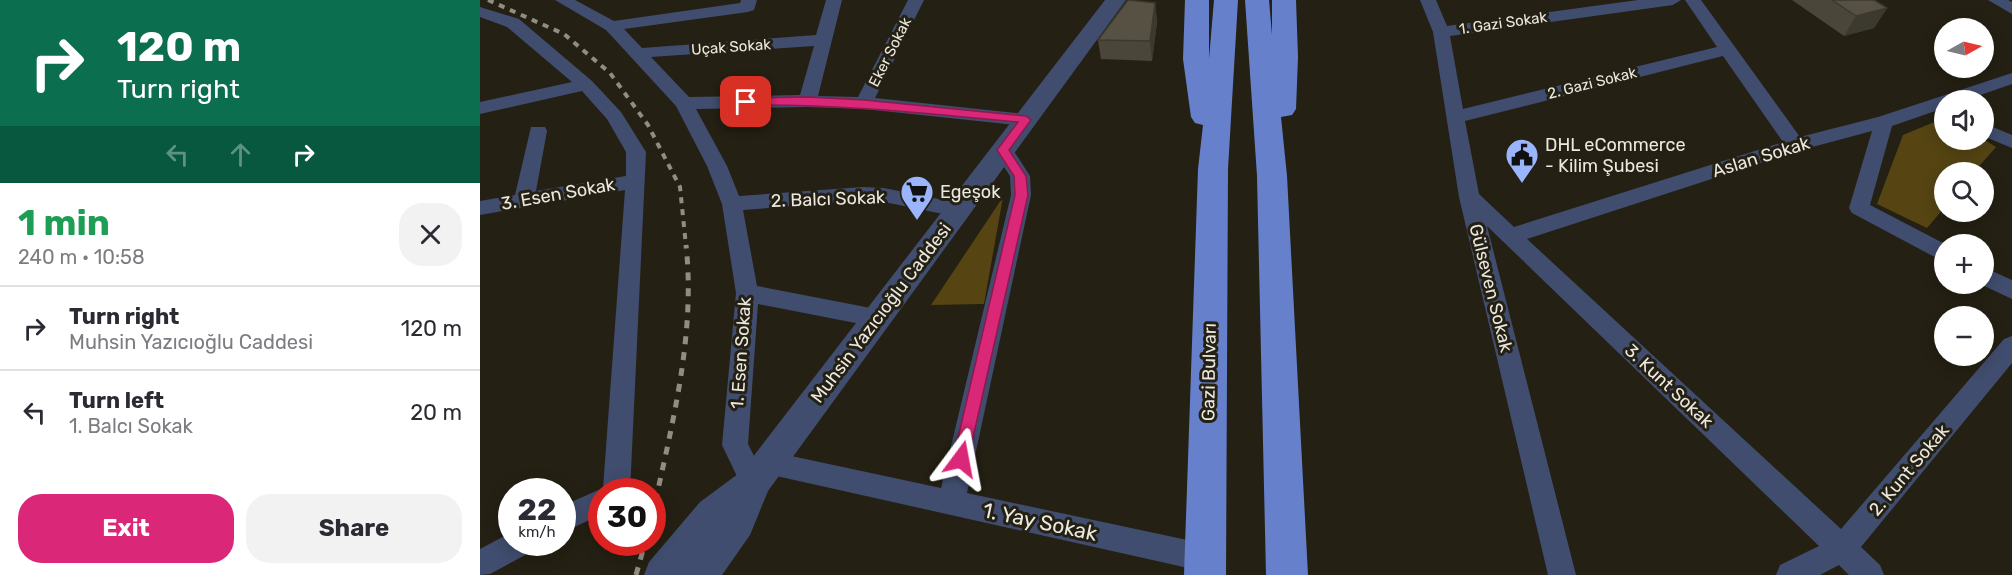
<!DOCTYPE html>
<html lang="en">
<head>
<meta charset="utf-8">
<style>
	:root { --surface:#fff; --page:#f2f2f3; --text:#2b2b33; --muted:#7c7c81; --line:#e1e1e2; --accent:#db2777 }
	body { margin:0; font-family:Rubik,sans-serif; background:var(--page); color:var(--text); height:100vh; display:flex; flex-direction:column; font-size:22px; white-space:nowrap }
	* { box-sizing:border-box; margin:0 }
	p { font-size:20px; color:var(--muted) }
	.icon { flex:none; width:33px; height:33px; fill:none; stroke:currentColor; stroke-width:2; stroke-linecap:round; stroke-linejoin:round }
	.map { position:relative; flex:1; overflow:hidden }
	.details { display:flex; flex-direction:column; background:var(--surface); width:480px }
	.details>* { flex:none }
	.top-card { background:#0b6e4f; color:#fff; overflow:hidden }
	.needle { width:39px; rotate:82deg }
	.controls { position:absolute; left:1454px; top:18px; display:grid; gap:12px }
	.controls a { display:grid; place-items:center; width:60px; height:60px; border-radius:50%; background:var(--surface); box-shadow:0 3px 15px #0003; font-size:30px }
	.speed { position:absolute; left:18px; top:478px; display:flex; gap:12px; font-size:30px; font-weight:700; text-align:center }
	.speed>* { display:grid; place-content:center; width:78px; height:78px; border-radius:50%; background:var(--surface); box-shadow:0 3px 15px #0003; line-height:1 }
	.speed small { font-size:15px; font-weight:400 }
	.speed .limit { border:9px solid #d22; background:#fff; color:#111 }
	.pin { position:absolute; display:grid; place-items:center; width:51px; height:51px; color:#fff; margin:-26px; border-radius:12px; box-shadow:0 3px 9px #0006 }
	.me { position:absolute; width:66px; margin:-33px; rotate:13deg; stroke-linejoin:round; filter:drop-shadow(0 0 4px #0008) }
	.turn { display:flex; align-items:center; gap:21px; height:126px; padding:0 18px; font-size:27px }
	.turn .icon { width:78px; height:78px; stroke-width:2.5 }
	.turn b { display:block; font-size:42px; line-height:51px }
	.lanes { display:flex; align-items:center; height:57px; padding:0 18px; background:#0003; justify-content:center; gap:30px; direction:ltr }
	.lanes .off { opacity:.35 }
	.round { display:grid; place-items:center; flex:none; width:63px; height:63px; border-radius:24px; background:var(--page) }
	.headline { display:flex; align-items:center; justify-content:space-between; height:102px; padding:0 18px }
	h1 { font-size:36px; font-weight:700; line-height:45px; color:#1e9e55 }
	.cta { display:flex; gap:12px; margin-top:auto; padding:12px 18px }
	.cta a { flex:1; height:69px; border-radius:24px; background:var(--accent); color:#fff; font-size:24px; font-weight:700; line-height:69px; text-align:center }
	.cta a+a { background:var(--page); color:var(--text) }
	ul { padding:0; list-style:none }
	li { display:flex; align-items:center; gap:18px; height:84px; padding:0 18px; border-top:2px solid var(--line) }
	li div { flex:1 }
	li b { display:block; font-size:22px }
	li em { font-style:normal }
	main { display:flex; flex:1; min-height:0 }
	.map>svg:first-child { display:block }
</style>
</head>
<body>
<main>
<section class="details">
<div class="top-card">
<div class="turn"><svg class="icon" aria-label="right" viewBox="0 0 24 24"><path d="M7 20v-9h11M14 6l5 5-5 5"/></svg><div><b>120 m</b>Turn right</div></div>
<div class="lanes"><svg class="icon off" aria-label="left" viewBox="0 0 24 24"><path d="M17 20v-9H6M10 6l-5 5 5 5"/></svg><svg class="icon off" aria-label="ahead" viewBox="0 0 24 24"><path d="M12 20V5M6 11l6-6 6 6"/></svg><svg class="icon" aria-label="right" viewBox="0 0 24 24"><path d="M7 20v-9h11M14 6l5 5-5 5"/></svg></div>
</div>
<div class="headline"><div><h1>1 min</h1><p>240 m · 10:58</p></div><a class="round"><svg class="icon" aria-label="close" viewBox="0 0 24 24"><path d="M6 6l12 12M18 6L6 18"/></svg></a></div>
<ul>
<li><svg class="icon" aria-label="right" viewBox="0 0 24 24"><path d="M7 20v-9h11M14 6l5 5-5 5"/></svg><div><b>Turn right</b><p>Muhsin Yazıcıoğlu Caddesi</p></div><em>120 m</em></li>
<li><svg class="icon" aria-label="left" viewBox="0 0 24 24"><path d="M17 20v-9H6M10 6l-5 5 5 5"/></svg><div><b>Turn left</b><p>1. Balcı Sokak</p></div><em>20 m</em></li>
</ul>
<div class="cta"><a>Exit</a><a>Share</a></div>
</section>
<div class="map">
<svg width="1532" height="575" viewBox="0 0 1532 575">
	<rect width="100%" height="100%" fill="#242013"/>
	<!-- green -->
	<g fill="#564513">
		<polygon points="1464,118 1464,140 1503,139 1516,147 1494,172 1464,172 1464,208 1447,228 1397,204 1423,135"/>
		<polygon points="523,197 504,304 451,305"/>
	</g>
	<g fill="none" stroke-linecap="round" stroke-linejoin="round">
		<!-- minor -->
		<g fill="#414d6e" fill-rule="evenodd">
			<path d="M75,0H95L134,21L260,3L261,0H277L274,10L268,12L144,29L162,48L336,35L346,0H362L338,96L378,97L428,0H444L395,98L546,114L553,116L555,120L553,124L546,126L384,109L328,107L216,109L247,166L259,196L383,187L404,188L478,203L485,205L488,210L485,215L478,217L404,202L383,201L263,210L277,286L396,309L404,312L408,318L404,324L396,327L278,304L268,444L276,460L279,455L288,451L461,488L531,195L530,176L513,150L516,145L523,144L530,145L550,176L551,195L487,493L726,544L736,548L740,558L736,568L726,572L283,473L287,482L284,491L274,494L264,491L242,445L256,293L242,204L227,166L196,106L126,30ZM334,46L320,95L209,97L171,57Z"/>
			<path d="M940,0H956L967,26L1158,0H1201L1193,5L970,36L983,109L1237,47L1205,0H1221L1320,137L1398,117L1532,73V84L1486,100H1464V108L1412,126L1390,205L1465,244L1464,262L1372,213L1369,208L1392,131L1321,150L1047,239L1361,529L1524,339L1532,336V363L1381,547L1400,565L1404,575H1369L1359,565L1340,575H1296L1300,565L1339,546L1007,226L1096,575H1068L979,197L953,32ZM1243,56L1303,142L1034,227L999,194L985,121Z"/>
			<polygon points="1508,0 1528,0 1532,2 1532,14"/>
			<polygon points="0,7 39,19 112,81 141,112 166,152 150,492 122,492 122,514 82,533 82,506 123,488 145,190 0,215 0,201 35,195 51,127 65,127 67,131 56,191 146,176 146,152 127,119 102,91 0,114 0,102 92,82 27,27 0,17"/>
			<polygon points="1503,123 1532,135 1532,148 1503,136"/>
			<polygon points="1503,267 1532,280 1532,299 1500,284 1503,284"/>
			<polygon points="32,532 32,543 53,543 49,553 10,574 0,575 0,549"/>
		</g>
		<!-- tertiary -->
		<polygon fill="#414d6e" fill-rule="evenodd" points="625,0 646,0 288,491 270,535 242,575 164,575 169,562 220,502 262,471"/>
		<!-- trunk -->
		<g fill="#6780cc" fill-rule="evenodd">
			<polygon points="705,0 729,0 729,59 734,0 758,0 748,169 746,575 704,575 718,169 723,125 715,123 711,117 703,59"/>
			<polygon points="765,0 789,0 792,35 792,0 816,0 818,57 816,109 812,115 801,117 807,176 828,575 786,575 777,176"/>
		</g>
		<!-- rail-far1 -->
		<polyline stroke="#918d83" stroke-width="4" stroke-dasharray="6 6" stroke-linecap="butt" points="8,0 84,34 130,73 168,125 200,187 206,246"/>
		<!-- rail -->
		<g stroke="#918d83" stroke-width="5" stroke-dasharray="8 8" stroke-linecap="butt">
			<path d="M172,517C191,428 216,337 206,245"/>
			<polyline points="156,575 165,543"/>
		</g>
	</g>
	<!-- wall -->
	<g fill="#4a463a">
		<polygon points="1312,0 1394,0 1407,8 1394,28 1364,36"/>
		<polygon points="675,3 677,22 672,61 621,59 618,40"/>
	</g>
	<!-- shaded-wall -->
	<g fill="#3c392f">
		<polygon points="675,3 677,22 672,61 670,41"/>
		<polygon points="1407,8 1394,28 1364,36 1376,16"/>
	</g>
	<!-- building -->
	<g fill="#565143" stroke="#3c392f" stroke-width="1.5">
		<polygon points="648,0 675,3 670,41 618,40"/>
		<polygon points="1352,0 1394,0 1407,8 1376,16"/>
	</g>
	<!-- route -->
	<path fill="#db2777" stroke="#8e194d" stroke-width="1.5" d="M328,97L384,100L546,116L551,120L529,150L546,176L548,195L487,464L481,466L476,464L473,459L535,195L534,176L517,150L538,122C445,113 359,104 266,105L260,102L266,98Z"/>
	<!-- icons -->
	<defs>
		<symbol id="civic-pin" viewBox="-11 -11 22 30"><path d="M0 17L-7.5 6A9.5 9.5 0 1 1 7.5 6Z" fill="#9ab5fd" stroke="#242013"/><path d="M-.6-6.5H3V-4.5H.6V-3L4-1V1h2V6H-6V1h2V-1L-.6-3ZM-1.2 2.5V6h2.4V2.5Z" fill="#111"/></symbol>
		<symbol id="supermarket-pin" viewBox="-11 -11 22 30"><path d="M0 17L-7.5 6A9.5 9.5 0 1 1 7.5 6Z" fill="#9ab5fd" stroke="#242013"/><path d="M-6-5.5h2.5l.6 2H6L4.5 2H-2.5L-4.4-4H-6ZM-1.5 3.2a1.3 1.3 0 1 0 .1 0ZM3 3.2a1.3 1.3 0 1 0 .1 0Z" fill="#111"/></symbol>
	</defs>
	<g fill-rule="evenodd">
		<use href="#civic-pin" x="1023" y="136" width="38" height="52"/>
		<use href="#supermarket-pin" x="418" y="173" width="38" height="52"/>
	</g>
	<g text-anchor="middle" stroke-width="6" stroke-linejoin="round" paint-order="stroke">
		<!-- far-street labels -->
		<g font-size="15" fill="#ebe8e0" stroke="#242013">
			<text transform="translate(1023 23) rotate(-8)" y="5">1. Gazi Sokak</text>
			<text transform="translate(251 47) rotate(-4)" y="5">Uçak Sokak</text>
			<text transform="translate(410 52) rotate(-63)" y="5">Eker Sokak</text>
			<text transform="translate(1112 83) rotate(-14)" y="5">2. Gazi Sokak</text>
		</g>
		<!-- poi labels -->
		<g font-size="18" fill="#ebe8e0" stroke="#242013" text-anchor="start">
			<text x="1065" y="151">DHL eCommerce<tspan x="1065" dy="21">- Kilim Şubesi</tspan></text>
			<text x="460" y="198">Egeşok</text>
		</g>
		<!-- street labels -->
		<g font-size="18" fill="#ebe8e0" stroke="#242013">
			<text transform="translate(1281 157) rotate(-17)" y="6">Aslan Sokak</text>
			<text transform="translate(78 194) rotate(-10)" y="6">3. Esen Sokak</text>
			<text transform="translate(348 199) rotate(-2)" y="6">2. Balcı Sokak</text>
			<text transform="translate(1011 288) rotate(76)" y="6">Gülseven Sokak</text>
			<text transform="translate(401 313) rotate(-53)" y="6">Muhsin Yazıcıoğlu Caddesi</text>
			<text transform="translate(261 353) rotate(-86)" y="6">1. Esen Sokak</text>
			<text transform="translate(729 372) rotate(-89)" y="6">Gazi Bulvarı</text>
			<text transform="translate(1189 386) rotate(43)" y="6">3. Kunt Sokak</text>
			<text transform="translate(1429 470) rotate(-50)" y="6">2. Kunt Sokak</text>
		</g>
		<!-- near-street labels -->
		<g font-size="21" fill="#ebe8e0" stroke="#242013">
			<text transform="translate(560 522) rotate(12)" y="7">1. Yay Sokak</text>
		</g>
	</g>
</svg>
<div class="controls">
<a><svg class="needle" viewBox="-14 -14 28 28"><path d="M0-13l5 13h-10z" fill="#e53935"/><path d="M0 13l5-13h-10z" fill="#7c7c81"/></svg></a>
<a><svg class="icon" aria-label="sound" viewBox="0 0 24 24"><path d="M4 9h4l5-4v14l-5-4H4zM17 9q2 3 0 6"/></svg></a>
<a><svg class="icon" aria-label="search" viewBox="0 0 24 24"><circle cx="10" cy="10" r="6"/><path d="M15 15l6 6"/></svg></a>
<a>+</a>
<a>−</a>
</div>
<div class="speed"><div>22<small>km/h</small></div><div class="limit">30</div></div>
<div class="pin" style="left:266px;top:102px;background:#d93025"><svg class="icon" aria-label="arrive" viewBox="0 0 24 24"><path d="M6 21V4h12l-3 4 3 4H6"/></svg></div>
<svg class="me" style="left:481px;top:459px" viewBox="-20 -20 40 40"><path d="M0-17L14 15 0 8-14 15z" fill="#db2777" stroke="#fff" stroke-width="4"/></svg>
</div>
</main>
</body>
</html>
